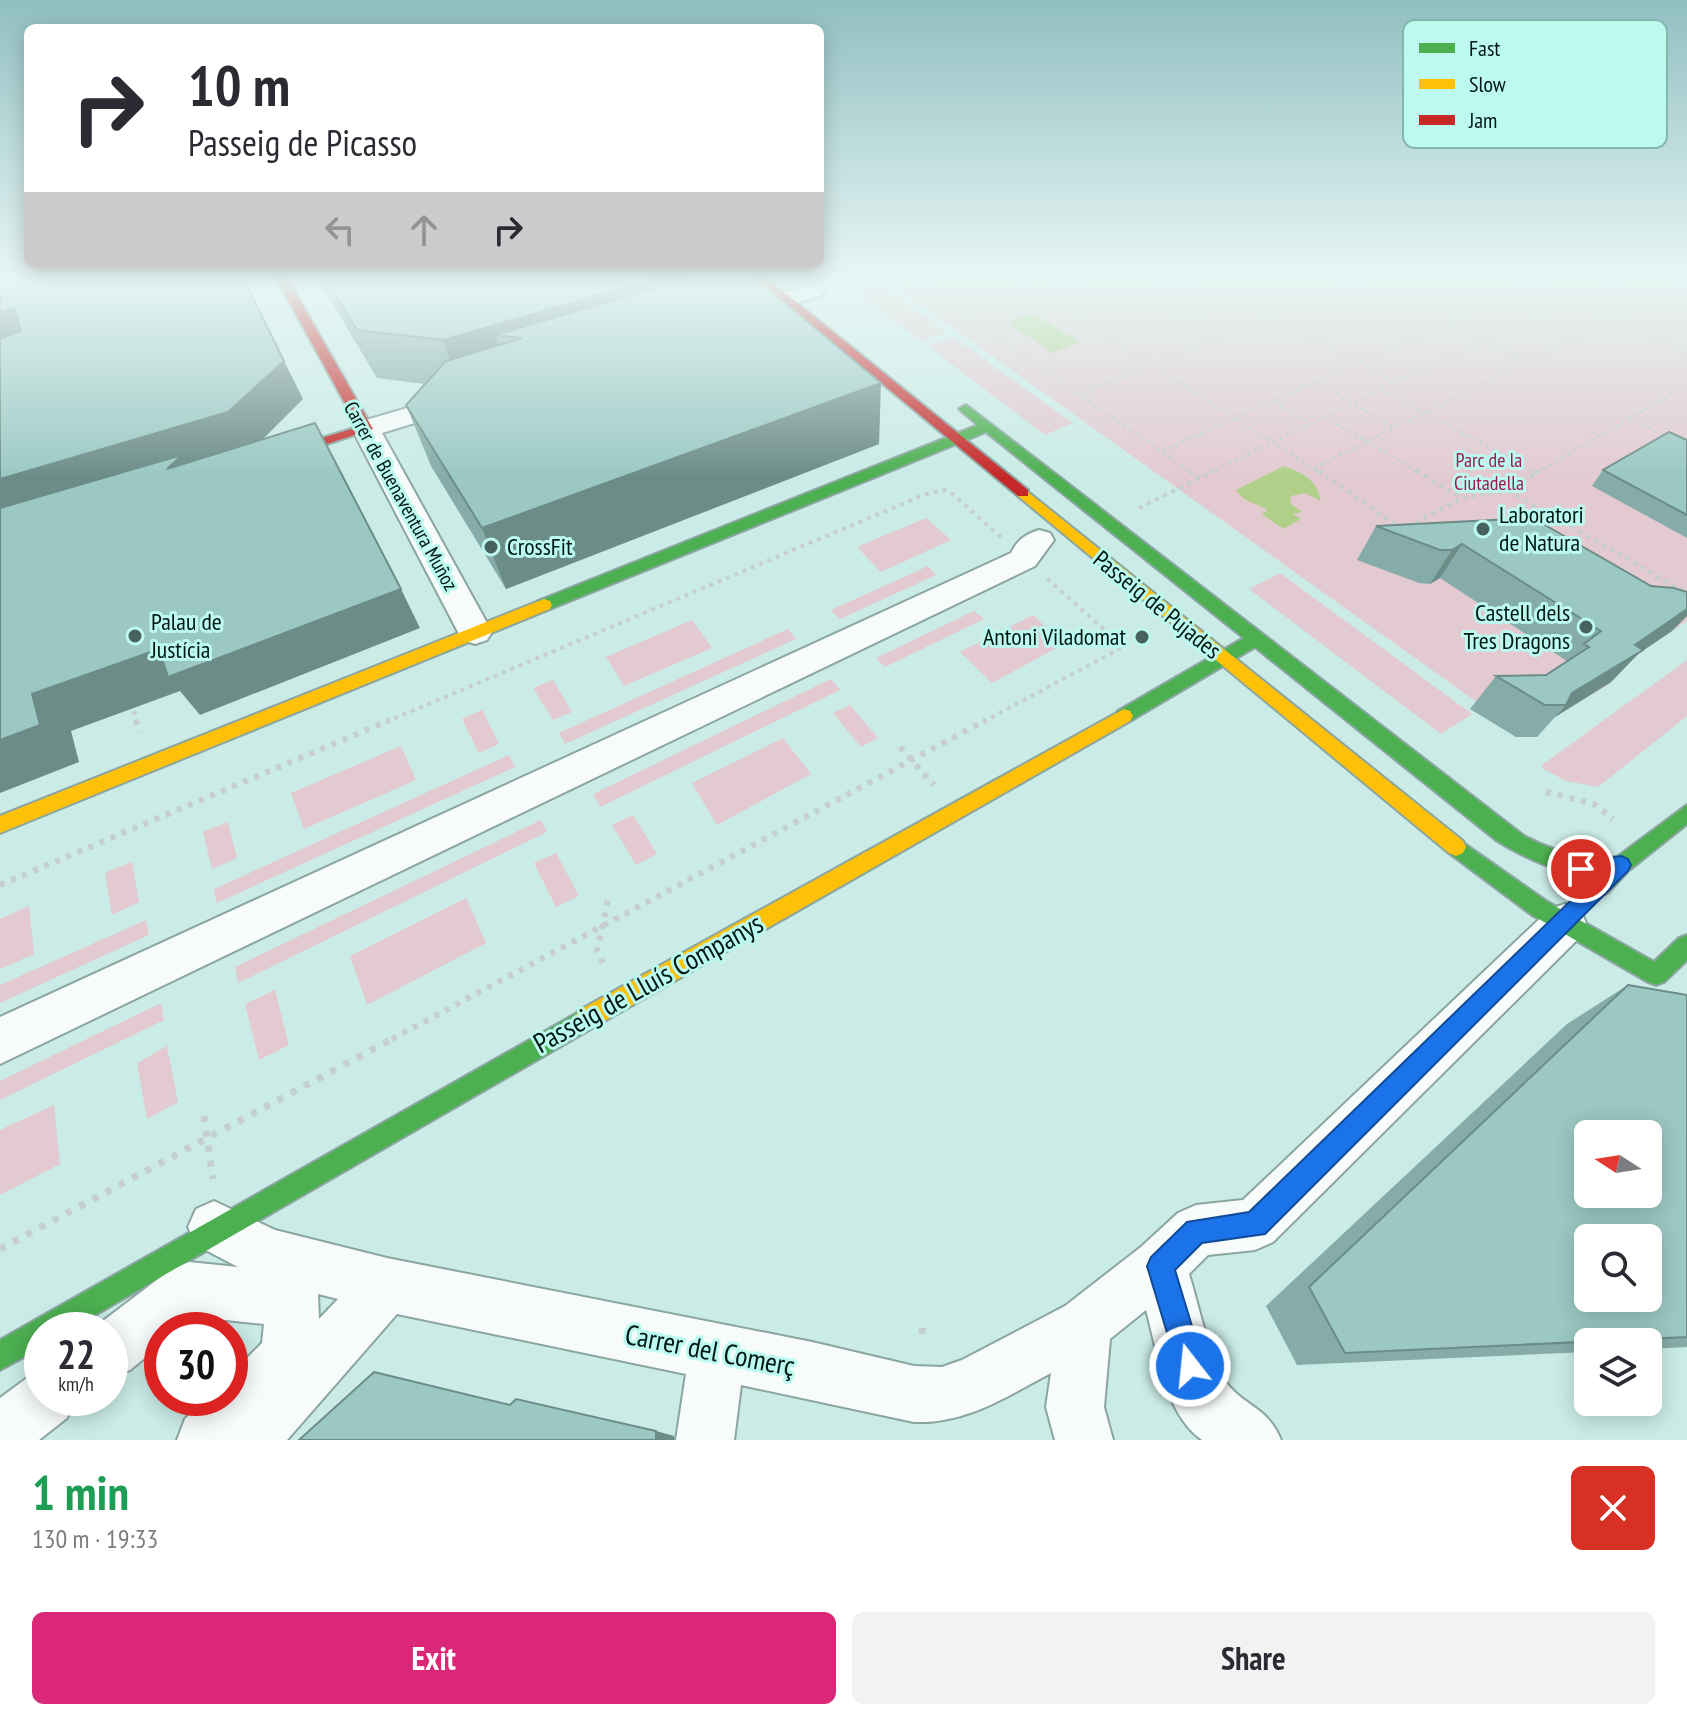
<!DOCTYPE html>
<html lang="en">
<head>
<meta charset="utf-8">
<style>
	:root { --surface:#fff; --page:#f2f2f3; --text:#2b2b33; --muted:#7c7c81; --accent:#db2777 }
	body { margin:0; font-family:"PT Sans Narrow",sans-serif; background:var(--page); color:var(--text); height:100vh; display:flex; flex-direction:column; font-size:30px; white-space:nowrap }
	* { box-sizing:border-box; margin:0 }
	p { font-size:26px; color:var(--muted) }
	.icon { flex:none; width:44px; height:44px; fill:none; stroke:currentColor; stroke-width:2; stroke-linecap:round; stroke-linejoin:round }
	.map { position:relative; height:1440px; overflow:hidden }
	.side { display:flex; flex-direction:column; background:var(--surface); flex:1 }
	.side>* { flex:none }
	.banner { position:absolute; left:24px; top:24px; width:800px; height:244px; border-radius:12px; box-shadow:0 4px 20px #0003; background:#fff; color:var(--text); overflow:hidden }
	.needle { width:52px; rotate:282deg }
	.controls { position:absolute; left:1574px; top:1120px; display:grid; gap:16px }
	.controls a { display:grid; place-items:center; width:88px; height:88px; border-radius:12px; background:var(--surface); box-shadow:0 4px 20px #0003; font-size:40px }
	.speed { position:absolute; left:24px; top:1312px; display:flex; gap:16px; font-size:40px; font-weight:700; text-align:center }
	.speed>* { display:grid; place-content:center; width:104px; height:104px; border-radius:50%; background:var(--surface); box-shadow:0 4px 20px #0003; line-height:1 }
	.speed small { font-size:20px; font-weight:400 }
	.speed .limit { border:12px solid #d22; background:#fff; color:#111 }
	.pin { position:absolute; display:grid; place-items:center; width:68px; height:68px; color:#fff; margin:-34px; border:4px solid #fff; border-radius:50%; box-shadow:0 2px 8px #0007 }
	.me { position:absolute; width:88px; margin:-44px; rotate:344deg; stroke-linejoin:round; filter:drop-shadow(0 0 6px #0008) }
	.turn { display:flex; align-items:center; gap:28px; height:168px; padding:0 32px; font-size:36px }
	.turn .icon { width:104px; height:104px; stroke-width:2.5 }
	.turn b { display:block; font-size:56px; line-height:68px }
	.lanes { display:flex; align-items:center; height:76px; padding:0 32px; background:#0003; justify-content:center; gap:40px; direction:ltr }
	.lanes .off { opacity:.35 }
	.round { display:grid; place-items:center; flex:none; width:84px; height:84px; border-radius:12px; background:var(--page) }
	.summary { display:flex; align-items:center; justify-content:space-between; height:136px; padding:0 32px }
	h1 { font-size:48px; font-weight:600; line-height:60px; color:#1e9e55 }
	.primary-button { display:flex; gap:16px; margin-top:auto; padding:16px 32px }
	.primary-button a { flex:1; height:92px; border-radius:12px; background:var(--accent); color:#fff; font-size:32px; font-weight:600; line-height:92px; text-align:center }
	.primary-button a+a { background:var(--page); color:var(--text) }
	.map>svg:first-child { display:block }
</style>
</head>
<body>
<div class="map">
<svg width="1687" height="1440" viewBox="0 0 1687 1440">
	<rect width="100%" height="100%" fill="#caebe6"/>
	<!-- green -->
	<g fill="#e3cad1">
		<polygon points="880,276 1687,276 1687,621 1605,677 1611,683 1542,725 1537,737 1516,737 1495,715"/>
		<polygon points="880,284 947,332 921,341 856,292"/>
		<polygon points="953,337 1073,423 1045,435 928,346"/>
		<polygon points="926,518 951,540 881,572 857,547"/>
		<polygon points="928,566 936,575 840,619 831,610"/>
		<polygon points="1280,573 1472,714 1441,734 1249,589"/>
		<polygon points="974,611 984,619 885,667 876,658"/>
		<polygon points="1033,615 1064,644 992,683 960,652"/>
		<polygon points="692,620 712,648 624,686 606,657"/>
		<polygon points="788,629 796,639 565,744 559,733"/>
		<polygon points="1687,660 1687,716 1598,787 1566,781 1542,768 1542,765"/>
		<polygon points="831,679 840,690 600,807 593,794"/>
		<polygon points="553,680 572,712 553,720 533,688"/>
		<polygon points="850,705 878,738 861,747 833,713"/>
		<polygon points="482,710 499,744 479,753 462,719"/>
		<polygon points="783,738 811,774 717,825 692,783"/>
		<polygon points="401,746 416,780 304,829 291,793"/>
		<polygon points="509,755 515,767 217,903 214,889"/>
		<polygon points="633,815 657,854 636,865 612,825"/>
		<polygon points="541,820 547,832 238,983 235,967"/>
		<polygon points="228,822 237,858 212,869 203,832"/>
		<polygon points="556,853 579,896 556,907 534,863"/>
		<polygon points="132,862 139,902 112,915 105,873"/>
		<polygon points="466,898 486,943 367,1005 350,956"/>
		<polygon points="29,906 34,954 0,969 0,919"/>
		<polygon points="146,920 149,935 0,1003 0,985"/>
		<polygon points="275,990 289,1045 259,1060 245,1004"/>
		<polygon points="161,1003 164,1020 0,1100 0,1081"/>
		<polygon points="167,1046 178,1102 147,1119 137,1063"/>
		<polygon points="54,1105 60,1164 0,1195 0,1130"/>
	</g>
	<!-- water -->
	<g fill="#b0d089">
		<polygon points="1033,313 1079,342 1053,353 1007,322"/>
		<path d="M1284,466C1303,473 1317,480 1321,501L1305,493L1291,496L1290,503L1302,512L1293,514L1301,519L1283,529L1262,514L1268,510L1244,499L1236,490Z"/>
	</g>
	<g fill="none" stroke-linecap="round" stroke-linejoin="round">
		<defs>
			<g id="street">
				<polygon points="814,283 822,285 825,290 822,295 751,318 743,316 739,311 743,306"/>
				<polygon points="458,393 467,395 471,401 467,407 382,433 492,632 487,640 475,644 463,640 458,632 352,429 356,423"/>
				<path d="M1039,530L1050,533L1054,540L1035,566L0,1064V1017L1011,553C1017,540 1026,534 1039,530Z"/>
				<path d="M1565,904L1580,909L1586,923L1580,937L1273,1242L1255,1250L1208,1255L1189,1274C1197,1299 1210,1358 1222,1377C1242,1407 1267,1405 1281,1440H1202C1164,1413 1158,1352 1146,1310L1110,1339L1104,1407L1113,1440H1055L1046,1407L1051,1373C1006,1397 966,1424 914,1422L741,1385L734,1440H676L686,1374L397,1314L287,1440H177L185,1419L207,1398H230V1375L262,1343L264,1324L197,1317L180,1330H162V1344L130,1370L110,1378V1330H91L170,1270L189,1262L238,1267L196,1245L188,1227L196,1209L214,1201L275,1230L387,1258L812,1342L914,1366L942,1367L962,1360L1065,1306L1141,1247L1178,1213L1196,1205L1243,1200L1550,909ZM318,1294L338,1299L319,1319Z"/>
				<polygon points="42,1372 42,1398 75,1398 67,1418 39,1440 0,1440 0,1398 27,1378"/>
			</g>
			<g id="fast">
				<path d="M966,405L1524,836C1555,852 1582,860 1617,857L1687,805V824L1628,871L1607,893L1600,896L1593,893L1590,887L1598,875C1560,875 1527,859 1496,840L1255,647L1130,721H1118L1115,716L1118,711L1244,638L986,432L550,609H538L536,605L538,601L978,425L959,409Z"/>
				<polygon points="1456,838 1546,901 1654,962 1679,938 1687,935 1687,960 1664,982 1656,985 1648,982 1532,915 1449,853 1446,847 1449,841"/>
				<polygon points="586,1008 594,1011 597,1019 594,1027 69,1330 42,1330 42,1347 0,1370 0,1340"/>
			</g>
			<g id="slow">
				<polygon points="1023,488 1463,841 1466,847 1463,853 1456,856 1449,853 1018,496 1016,493"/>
				<polygon points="544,599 550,601 552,605 550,609 0,833 0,816"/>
				<polygon points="1124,709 1130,711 1133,716 1130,721 594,1027 586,1030 578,1027 575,1019 578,1011"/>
			</g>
			<g id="jam">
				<polygon points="275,276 286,276 373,429 268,463 261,459 263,456 358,427"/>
				<polygon points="752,276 764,276 1028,490 1028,496 1018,496"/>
			</g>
		</defs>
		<!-- street casing -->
		<use href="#street" stroke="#8ba5a1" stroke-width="4"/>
		<!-- fast casing -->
		<use href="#fast" stroke="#8ba5a1" stroke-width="4"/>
		<!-- slow casing -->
		<use href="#slow" stroke="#8ba5a1" stroke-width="4"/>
		<!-- jam casing -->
		<use href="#jam" stroke="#8ba5a1" stroke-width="4"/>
		<!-- path-far3 -->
		<g stroke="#c5cfcd" stroke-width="3" stroke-dasharray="3 4" stroke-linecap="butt">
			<polyline points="911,276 1192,473"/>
			<polyline points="1013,276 1321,473"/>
			<path d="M1139,276C1233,291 1312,335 1393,383"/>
			<polyline points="1512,276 1687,353"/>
			<polyline points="1668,276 1684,283"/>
			<polyline points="1039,292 1079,279 1102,276"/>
			<polyline points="1125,307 1159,308 1162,277"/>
			<polyline points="1159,308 1205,318"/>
			<polyline points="1448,323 1528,361"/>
			<polyline points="1318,382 1394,428"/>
			<polyline points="1381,389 1537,473"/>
			<polyline points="1081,394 1368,276"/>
			<polyline points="1274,402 1309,423"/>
			<polyline points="1324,417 1420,473"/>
			<polyline points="1629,418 1668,437"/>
			<polyline points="1675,440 1687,433"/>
			<polyline points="1162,451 1552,276"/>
			<polyline points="1314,468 1687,282"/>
			<polyline points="1210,473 1393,383 1626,276"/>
			<polyline points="1537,473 1687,384"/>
		</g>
		<!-- path-far2 -->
		<g stroke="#c5cfcd" stroke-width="4" stroke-dasharray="4 5" stroke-linecap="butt">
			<polyline points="1189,471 1199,478"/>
			<polyline points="1318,471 1402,529 1462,498"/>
			<polyline points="1416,471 1462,498 1507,491 1540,471"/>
			<polyline points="1534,471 1537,473"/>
			<polyline points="1508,491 1687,593"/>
			<polyline points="1139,508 1214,471"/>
			<polyline points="134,711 137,722"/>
			<polyline points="386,722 926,494 945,490 954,495 1002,538"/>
			<polyline points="983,722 1119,649 1117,641 1045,577"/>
		</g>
		<!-- path-far1 -->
		<g stroke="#c5cfcd" stroke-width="6" stroke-dasharray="5 7" stroke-linecap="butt">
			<polyline points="136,720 139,732"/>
			<polyline points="900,747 934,785"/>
			<polyline points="1546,792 1594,804 1613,819"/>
			<polyline points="0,885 390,720"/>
			<polyline points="603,963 597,951 608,899"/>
			<polyline points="392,1039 986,720"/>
		</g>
		<!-- path -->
		<g stroke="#c5cfcd" stroke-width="7" stroke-dasharray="6 9" stroke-linecap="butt">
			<polyline points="204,1116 213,1179"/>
			<polyline points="0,1249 396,1037"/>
			<polyline points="922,1334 923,1323"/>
		</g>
		<!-- street -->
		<use href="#street" fill="#f7fcfb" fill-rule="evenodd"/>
		<!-- fast -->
		<use href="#fast" fill="#4caf50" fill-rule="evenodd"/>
		<!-- slow -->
		<use href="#slow" fill="#ffc107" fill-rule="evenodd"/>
		<!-- jam -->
		<use href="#jam" fill="#c62828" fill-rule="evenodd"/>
	</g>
	<!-- wall -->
	<g fill="#85aca8">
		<polygon points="316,276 752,276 879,444 506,589 431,466 406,405 425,384 377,378"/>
		<polygon points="1687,440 1687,538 1592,486 1603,470"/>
		<polygon points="1533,518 1672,631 1639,653 1611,682 1555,717 1537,737 1516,737 1470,709 1496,676 1546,675 1567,661 1440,578 1430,584 1419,583 1357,560 1376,526"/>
		<polygon points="1628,985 1687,995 1687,1347 1648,1349 1648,1342 1588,1342 1588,1352 1297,1365 1266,1306 1567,1024"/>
	</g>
	<!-- shaded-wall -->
	<g fill="#6c8c88">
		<polygon points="665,276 721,276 522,338 495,335 507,374 460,388 443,340"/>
		<polygon points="14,308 40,346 0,356 0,312"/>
		<polygon points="284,361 303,399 251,451 0,528 0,479"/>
		<polygon points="881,383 879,444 506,589 482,528"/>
		<polygon points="1462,544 1440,578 1430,584 1452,550"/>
		<polygon points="401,589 420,628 200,715 180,691 71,731 79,762 0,793 0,740 32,694 159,649"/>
		<polygon points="1687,609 1687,616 1672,631 1639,653 1611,682 1555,717 1566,705 1572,693 1635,645"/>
		<polygon points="656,1431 674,1436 674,1440 666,1440 656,1438"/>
	</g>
	<!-- building -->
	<g fill="#9bc8c3" stroke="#6c8c88" stroke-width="2" fill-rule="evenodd">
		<polygon points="0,276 242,276 284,361 228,412 0,479 0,339 21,331 14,308 0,312"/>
		<polygon points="324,276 665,276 443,340 357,330"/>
		<polygon points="698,276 752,276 881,383 482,528 406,405 446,361 522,338 495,335"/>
		<polygon points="315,423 401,589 168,677 159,649 32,694 40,725 0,740 0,508 182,455 167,469"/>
		<polygon points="1669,432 1687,440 1687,515 1603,470"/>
		<polygon points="1533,518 1651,586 1674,588 1687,592 1687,609 1635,645 1643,650 1572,693 1566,705 1545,705 1496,676 1546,675 1589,647 1584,644 1601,631 1462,544 1452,550 1440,550 1376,526"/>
		<path d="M1628,985L1687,995V1337L1345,1353L1309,1287ZM1588,1134H1648V1194H1588ZM1588,1238H1648V1298H1588Z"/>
		<polygon points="374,1372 510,1405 516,1399 656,1431 656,1438 669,1439 669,1440 299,1440"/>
	</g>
	<!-- sky -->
	<linearGradient id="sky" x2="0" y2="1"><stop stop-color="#91bfc2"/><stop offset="0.58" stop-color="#e7f6f4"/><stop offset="1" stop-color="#e7f6f4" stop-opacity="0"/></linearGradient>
	<rect width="1687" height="478" fill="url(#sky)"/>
	<!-- route -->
	<polygon fill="#1a73e8" stroke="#114b97" stroke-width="2" points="1621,856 1628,859 1631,865 1628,871 1265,1234 1202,1243 1175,1270 1204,1366 1200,1376 1190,1380 1180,1376 1147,1266 1151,1257 1187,1222 1249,1212 1593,879 1574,876 1571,869 1574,863"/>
	<!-- markers -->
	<g fill="#47625e" stroke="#bcf9ef" stroke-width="3">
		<circle cx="1483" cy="529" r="8"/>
		<circle cx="491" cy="547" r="8"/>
		<circle cx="1586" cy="627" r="8"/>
		<circle cx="135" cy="636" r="8"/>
		<circle cx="1142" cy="637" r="8"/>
	</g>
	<g text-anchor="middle" stroke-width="6" stroke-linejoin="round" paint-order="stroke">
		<!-- far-park labels -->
		<g font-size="20" fill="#9b1d4d" stroke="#bcf9ef">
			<text x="1489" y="467">Parc de la<tspan x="1489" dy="23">Ciutadella</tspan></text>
		</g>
		<!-- far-street labels -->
		<g font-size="20" fill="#011815" stroke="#bcf9ef">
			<text transform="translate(401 496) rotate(61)" y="7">Carrer de Buenaventura Muñoz</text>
		</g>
		<!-- poi labels -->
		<g font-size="24" fill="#011815" stroke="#bcf9ef" text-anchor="start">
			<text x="1499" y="523">Laboratori<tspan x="1499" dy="28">de Natura</tspan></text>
			<text x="507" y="555">CrossFit</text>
			<text x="1570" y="621" text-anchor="end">Castell dels<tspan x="1570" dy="28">Tres Dragons</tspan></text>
			<text x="151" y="630">Palau de<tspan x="151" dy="28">Justícia</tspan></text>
			<text x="1126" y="645" text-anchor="end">Antoni Viladomat</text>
		</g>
		<!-- street labels -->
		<g font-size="24" fill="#011815" stroke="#bcf9ef">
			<text transform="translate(1157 605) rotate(39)" y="8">Passeig de Pujades</text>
		</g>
		<!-- near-street labels -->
		<g font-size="28" fill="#011815" stroke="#bcf9ef">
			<text transform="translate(648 983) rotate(-29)" y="10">Passeig de Lluís Companys</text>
			<text transform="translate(710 1350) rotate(11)" y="10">Carrer del Comerç</text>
		</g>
	</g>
	<!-- legend -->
	<rect x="1403" y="20" width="264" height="128" rx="12" fill="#bcf9ef" stroke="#84b6ae" stroke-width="2"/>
	<rect x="1419" y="43" width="36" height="10" fill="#4caf50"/>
	<rect x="1419" y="79" width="36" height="10" fill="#ffc107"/>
	<rect x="1419" y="115" width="36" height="10" fill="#c62828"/>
	<g font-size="22" fill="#011815">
		<text x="1469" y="56">Fast</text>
		<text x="1469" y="92">Slow</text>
		<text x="1469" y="128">Jam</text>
	</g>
</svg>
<div class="controls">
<a><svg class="needle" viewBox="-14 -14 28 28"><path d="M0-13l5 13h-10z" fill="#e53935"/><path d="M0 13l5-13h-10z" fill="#7c7c81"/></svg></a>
<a><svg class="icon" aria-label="search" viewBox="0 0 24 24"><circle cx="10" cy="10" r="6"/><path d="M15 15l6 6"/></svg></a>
<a><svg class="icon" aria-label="layers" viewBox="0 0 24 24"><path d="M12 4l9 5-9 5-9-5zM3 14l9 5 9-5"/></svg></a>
</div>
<div class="speed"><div>22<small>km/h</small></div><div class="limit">30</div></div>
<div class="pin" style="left:1581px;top:869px;background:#d93025"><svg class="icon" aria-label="arrive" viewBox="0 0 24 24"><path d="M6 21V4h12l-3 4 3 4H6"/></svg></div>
<svg class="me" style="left:1190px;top:1366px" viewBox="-20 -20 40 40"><circle r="17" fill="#1a73e8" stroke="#fff" stroke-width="3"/><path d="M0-11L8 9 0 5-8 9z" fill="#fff"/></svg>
<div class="banner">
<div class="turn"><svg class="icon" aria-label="right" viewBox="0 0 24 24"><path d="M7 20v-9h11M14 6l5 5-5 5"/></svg><div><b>10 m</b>Passeig de Picasso</div></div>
<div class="lanes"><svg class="icon off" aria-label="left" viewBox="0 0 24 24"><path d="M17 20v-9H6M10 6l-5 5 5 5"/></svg><svg class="icon off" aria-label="ahead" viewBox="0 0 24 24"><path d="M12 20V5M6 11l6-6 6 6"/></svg><svg class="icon" aria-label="right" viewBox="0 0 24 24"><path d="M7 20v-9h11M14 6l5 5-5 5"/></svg></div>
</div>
</div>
<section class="side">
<div class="summary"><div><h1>1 min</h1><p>130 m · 19:33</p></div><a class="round" style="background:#d93025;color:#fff"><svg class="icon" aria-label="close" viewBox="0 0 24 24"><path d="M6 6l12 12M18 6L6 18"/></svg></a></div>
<div class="primary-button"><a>Exit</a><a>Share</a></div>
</section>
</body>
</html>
